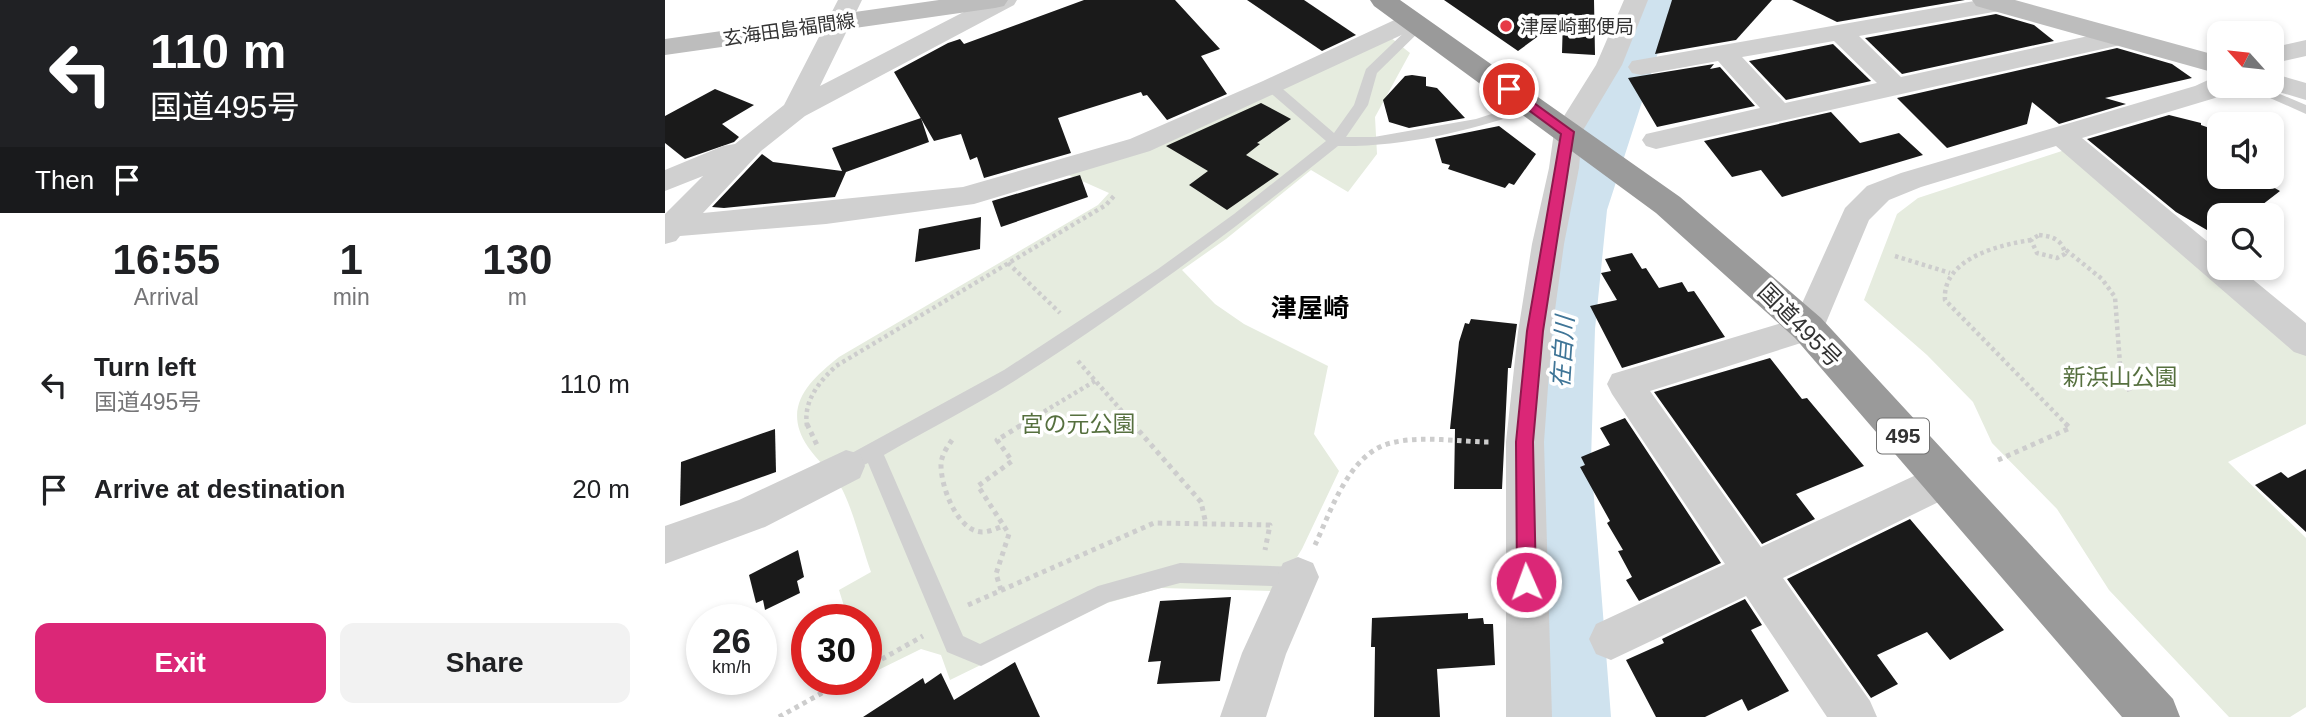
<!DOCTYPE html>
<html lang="en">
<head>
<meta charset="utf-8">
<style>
	:root { --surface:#fff; --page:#f2f2f2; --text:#202124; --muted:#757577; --accent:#db2777 }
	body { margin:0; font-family:Arial,"Noto Sans JP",sans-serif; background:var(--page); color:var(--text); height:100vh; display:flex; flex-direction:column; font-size:26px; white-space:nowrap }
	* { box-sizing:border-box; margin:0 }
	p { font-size:23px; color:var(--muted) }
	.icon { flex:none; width:38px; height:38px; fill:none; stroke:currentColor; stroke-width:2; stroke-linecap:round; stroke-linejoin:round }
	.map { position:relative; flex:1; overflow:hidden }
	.details { display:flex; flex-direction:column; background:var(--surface); width:665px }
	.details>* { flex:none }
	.guide { background:#202124; color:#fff; overflow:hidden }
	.needle { width:46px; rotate:297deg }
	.tools { position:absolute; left:1542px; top:21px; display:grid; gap:14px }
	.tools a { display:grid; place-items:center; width:77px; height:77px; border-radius:14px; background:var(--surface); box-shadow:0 4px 10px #0003; font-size:35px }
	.speed { position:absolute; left:21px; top:604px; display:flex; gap:14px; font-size:35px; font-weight:700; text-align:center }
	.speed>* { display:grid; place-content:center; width:91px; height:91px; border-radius:50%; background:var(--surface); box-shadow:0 4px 10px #0003; line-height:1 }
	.speed small { font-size:18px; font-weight:400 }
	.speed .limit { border:10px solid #d22; background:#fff; color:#111 }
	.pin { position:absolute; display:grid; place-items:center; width:60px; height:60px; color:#fff; margin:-30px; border:4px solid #fff; border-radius:50%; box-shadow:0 2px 7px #0007 }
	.me { position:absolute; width:77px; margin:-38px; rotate:358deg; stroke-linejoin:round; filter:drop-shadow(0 0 5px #0008) }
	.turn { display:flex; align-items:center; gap:24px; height:147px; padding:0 35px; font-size:32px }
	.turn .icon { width:91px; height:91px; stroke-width:2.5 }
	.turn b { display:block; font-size:49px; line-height:60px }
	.then { display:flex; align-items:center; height:66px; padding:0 35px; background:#0003; gap:14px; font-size:26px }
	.eta { display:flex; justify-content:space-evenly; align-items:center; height:119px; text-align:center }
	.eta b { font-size:42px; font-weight:700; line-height:49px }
	.primary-button { display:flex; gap:14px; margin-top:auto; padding:14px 35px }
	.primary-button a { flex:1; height:80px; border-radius:14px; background:var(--accent); color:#fff; font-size:28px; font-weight:700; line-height:80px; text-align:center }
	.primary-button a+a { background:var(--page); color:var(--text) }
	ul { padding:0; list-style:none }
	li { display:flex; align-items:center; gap:21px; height:105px; padding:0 35px }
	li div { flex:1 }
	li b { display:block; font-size:26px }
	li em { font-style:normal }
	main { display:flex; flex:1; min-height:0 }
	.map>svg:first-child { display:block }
</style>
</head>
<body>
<main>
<section class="details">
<div class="guide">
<div class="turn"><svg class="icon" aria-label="left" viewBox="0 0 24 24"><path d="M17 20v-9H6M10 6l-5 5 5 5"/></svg><div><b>110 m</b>国道495号</div></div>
<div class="then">Then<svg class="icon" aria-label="arrive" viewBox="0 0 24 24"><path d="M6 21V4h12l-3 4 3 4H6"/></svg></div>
</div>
<div class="eta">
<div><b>16:55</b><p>Arrival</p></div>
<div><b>1</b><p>min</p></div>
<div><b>130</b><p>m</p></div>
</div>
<ul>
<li><svg class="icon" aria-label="left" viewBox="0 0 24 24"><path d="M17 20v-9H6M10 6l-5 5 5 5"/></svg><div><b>Turn left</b><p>国道495号</p></div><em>110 m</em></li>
<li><svg class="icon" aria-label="arrive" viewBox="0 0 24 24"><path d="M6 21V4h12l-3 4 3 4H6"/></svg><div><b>Arrive at destination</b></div><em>20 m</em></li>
</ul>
<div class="primary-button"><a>Exit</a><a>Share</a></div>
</section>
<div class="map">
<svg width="1641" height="717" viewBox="0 0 1641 717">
	<rect width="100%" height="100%" fill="#fff"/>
	<!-- green -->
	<g fill="#e6ecdf">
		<path d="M725,37L745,53L710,117L712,154L683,192L646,170L561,239L517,270L550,304L579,324L663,366L649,434L674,471L637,549L611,591L496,588L442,603L285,680L276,655L256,649L201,676V620L183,619L174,590L206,572C198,550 186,502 174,484C165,471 152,460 143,447C116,407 144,381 174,357L433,205L444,193L399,173Z"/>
		<polygon points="1403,149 1641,355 1641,424 1563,462 1641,538 1641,707 1625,717 1564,717 1444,590 1392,509 1327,443 1308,402 1262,355 1199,300 1232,214 1253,198"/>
	</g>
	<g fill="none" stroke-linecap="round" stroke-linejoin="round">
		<!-- river -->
		<polygon fill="#cfe2ee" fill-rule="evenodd" points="966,0 1010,0 942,210 930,329 926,460 946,717 862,717 856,460 866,329 886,210"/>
	</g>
	<!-- building -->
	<g fill="#1a1a1a">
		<polygon points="419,0 510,0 555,49 536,56 562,94 502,120 482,95 478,96 476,92 393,118 406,153 319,178 312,157 305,160 296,134 269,141 229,72 283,43 295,39 299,44"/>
		<polygon points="582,0 639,0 691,35 657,51"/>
		<polygon points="779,0 929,0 930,55 897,53 898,18 853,51"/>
		<polygon points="1007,0 1107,0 1071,40 990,54"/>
		<polygon points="1127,0 1300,0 1172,22"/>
		<polygon points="1331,14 1369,25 1389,41 1237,74 1200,38"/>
		<polygon points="1168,44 1206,81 1121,100 1084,61"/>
		<polygon points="1452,48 1507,64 1527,78 1440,98 1461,104 1394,124 1367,102 1362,124 1282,148 1232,98"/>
		<polygon points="1049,64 1045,69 1055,67 1090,106 992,127 963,78"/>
		<polygon points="747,75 761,77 761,86 772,88 800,118 744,128 724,122 718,100 740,76"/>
		<polygon points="50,89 89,105 57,124 74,137 69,142 20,159 0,143 0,116"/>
		<polygon points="596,103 626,119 592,143 595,144 581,155 614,174 562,210 524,185 543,171 501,146"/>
		<polygon points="1166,112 1195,143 1234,133 1258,155 1117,197 1096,170 1067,177 1039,141"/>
		<polygon points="1504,115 1536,123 1536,125 1553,131 1554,177 1590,177 1615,191 1584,215 1554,215 1554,237 1511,212 1422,139"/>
		<polygon points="256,118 264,142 181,172 170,197 59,208 47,207 97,154 108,162 177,171 167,148"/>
		<polygon points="834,126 871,154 849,185 844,183 840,188 783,169 785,165 777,163 770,139"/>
		<polygon points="415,175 423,197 336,227 327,201"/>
		<polygon points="316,217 315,249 250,262 254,229"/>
		<polygon points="967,253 977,269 981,268 994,288 1017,282 1023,292 1029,291 1060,337 957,368 925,306 952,300 936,273 946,271 940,259"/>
		<polygon points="806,319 852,324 846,368 843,368 837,489 789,489 790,429 785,429 794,342 800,323 804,324"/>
		<polygon points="1105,358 1137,399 1142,398 1199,466 1131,494 1150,519 1097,544 989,392"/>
		<polygon points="960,418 1056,563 974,601 961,580 967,577 953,551 958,550 942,523 945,521 915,467 920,465 916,457 945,445 935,428"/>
		<polygon points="110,429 111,472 15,506 16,462"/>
		<polygon points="1641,469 1641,532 1590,485 1616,472 1623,478"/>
		<polygon points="1245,519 1339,630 1285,660 1262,632 1212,655 1233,684 1206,698 1122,579"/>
		<polygon points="133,550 139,577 132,581 135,593 100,610 98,600 91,603 84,575"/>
		<polygon points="566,597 555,681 492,684 496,661 483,662 495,601"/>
		<polygon points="1080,599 1097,625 1086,630 1124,691 1083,711 1077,699 1040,717 991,717 961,660 999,643 997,639"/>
		<polygon points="803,613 803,619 818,618 819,624 828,624 830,665 772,669 775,717 709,717 710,647 706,647 707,618"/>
		<polygon points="350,662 375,717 198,717 258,678 260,684 276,673 289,700"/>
	</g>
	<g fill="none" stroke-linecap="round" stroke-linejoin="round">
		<!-- path-far1 -->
		<g stroke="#cdcdcd" stroke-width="4.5" stroke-dasharray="3.5 3.5" stroke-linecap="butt">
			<path d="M1374,235C1387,236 1398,240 1400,254L1392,258L1372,253L1366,240Z"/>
			<path d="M1366,240C1333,245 1277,259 1280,300L1403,426"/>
			<polyline points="1401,250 1437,279 1450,297 1455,364 1465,393"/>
			<polyline points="1230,256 1285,273"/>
			<polyline points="343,263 395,313"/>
			<polyline points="413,361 470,426"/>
			<path d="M142,426C138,401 154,382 171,366L441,205L449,196"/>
			<polyline points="355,426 430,381"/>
		</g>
		<!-- path -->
		<g stroke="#cdcdcd" stroke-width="5" stroke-dasharray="4.5 4.5" stroke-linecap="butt">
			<polyline points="142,424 152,445"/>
			<polyline points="468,424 536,502 541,524"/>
			<path d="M287,440C282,447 276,456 276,465C276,486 290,524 311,531C320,534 330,529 338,526"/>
			<polyline points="1333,460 1405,428 1401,424"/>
			<path d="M650,545C666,511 684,453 726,443C757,435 793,442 824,442"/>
			<polyline points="336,590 331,574 344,534 313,486 347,461 332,440 358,424"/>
			<polyline points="303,605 489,523 605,525 600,550"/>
			<polyline points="201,668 258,636"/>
			<polyline points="114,717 182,679"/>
		</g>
		<!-- lane -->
		<g fill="#d0d0d0" fill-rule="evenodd">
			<path d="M754,21L760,25L758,28L712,73L703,105L681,137H709L811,119L866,101L871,102V108C808,130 741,147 673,146C570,229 465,307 354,378C310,406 263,429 219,455L298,636L315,644L433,586L515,563L633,567L640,570L643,577L640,584L633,587L515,583L444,602L316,666L282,652L203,463L181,474L174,472L171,466L174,460L339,370L493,269L569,214L661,141L602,90V84H612L669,133L689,105L701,69L750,22Z"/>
			<polygon points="1578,86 1596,86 1641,105 1641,114"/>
		</g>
		<!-- street -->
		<g fill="#d0d0d0" fill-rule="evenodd">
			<polygon points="173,0 197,0 155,86 322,0 352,0 349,5 140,116 96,151 38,213 298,187 465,139 598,81 738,16 747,14 756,16 759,21 756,26 485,151 309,204 161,224 15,236 11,241 0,244 0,214 38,176 0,191 0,170 58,146 70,144 119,105"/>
			<polygon points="959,0 983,0 957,65 917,132 914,168 899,244 887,332 879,442 887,717 841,717 841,442 853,332 867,244 884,168 889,132 931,65"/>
			<path d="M1315,0H1343L1346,4L1343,9L1334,11L1194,36L1236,77L1451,30L1460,33L1464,38L1460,43L1451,46L991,149L981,146L977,140L981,134L1095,108L1053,61L976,75L967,73L963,67L967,61ZM1169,41L1212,83L1120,103L1077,57Z"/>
			<polygon points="1641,40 1641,56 1606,64 1606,48"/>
			<polygon points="1606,73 1641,83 1641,100 1597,87 1606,86"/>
			<polygon points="1554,75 1554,86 1565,86 1550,98 1417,138 1554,251 1554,268 1574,268 1641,323 1641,356 1629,352 1391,146 1256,187 1224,200 1204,220 1155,337 985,391 1096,547 1264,469 1278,464 1292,469 1297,481 1292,493 1118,578 1205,701 1212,717 1162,717 1081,596 946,660 931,654 924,639 931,624 1060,564 947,394 942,384 947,374 1130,319 1180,208 1202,186 1236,173 1530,86"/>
			<polygon points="181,450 195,454 200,466 195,478 100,527 0,564 0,526 74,500"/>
			<polygon points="633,557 648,563 654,577 621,654 601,717 555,717 577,653 618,563"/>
		</g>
		<!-- secondary -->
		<g fill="#bdbdbd" fill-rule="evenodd">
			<polygon points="274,0 343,0 339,6 330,8 0,55 0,39"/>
			<polygon points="1307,0 1350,0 1554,56 1554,74 1311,6"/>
		</g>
		<!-- highway -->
		<polygon fill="#9a9a9a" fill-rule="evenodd" points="705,0 735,0 1015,197 1156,318 1508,699 1515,717 1457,717 1130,338 991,213 709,6"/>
	</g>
	<!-- route -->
	<polygon fill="#db2777" stroke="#8e194d" stroke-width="2" points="844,85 909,132 878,331 868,442 871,582 868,588 861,591 855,588 852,582 851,442 862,331 896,134 839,92 838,89"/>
	<!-- markers -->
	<circle fill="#e63946" stroke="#fff" stroke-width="2.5" cx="841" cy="26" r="7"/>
	<g text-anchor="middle" stroke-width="7" stroke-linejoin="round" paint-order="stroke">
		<!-- far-poi labels -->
		<g font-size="19" fill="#333" stroke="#fff" text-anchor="start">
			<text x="855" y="33">津屋崎郵便局</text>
		</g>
		<!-- far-street labels -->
		<g font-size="19" fill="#333" stroke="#fff">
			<text transform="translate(124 29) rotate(-8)" y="7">玄海田島福間線</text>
		</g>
		<!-- shield labels -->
		<rect fill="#fff" stroke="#707070" stroke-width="2" x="1212" y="418.5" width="52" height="35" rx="5"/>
		<g font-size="21" font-weight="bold" fill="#333">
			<text x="1238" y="443">495</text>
		</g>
		<!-- street labels -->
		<g font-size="23" fill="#333" stroke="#fff">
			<text transform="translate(1135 325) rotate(45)" y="8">国道495号</text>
		</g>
		<!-- park labels -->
		<g font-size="23" fill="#56703f" stroke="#fff">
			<text x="1455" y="385">新浜山公園</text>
			<text x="413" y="432">宮の元公園</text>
		</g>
		<!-- water labels -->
		<g font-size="24" font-style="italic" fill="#3f7597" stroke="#fff">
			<text transform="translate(898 352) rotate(-86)" y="8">在自川</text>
		</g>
		<!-- quarter labels -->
		<g font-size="26" font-weight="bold" fill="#000" stroke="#fff">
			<text x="645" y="317">津屋崎</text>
		</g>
	</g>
</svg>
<div class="tools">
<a><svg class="needle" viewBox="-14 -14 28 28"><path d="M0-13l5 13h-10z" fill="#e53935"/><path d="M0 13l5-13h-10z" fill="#757577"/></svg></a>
<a><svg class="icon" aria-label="sound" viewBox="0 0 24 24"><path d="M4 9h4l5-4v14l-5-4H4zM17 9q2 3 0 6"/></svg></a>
<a><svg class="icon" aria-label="search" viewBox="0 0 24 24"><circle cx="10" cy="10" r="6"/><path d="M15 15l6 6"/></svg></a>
</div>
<div class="speed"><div>26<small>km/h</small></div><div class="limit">30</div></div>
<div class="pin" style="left:844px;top:89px;background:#d93025"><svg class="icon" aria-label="arrive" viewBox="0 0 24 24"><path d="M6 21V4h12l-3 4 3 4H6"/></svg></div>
<svg class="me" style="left:861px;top:582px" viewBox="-20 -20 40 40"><circle r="17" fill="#db2777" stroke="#fff" stroke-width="3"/><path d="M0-11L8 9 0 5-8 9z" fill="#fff"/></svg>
</div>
</main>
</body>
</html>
